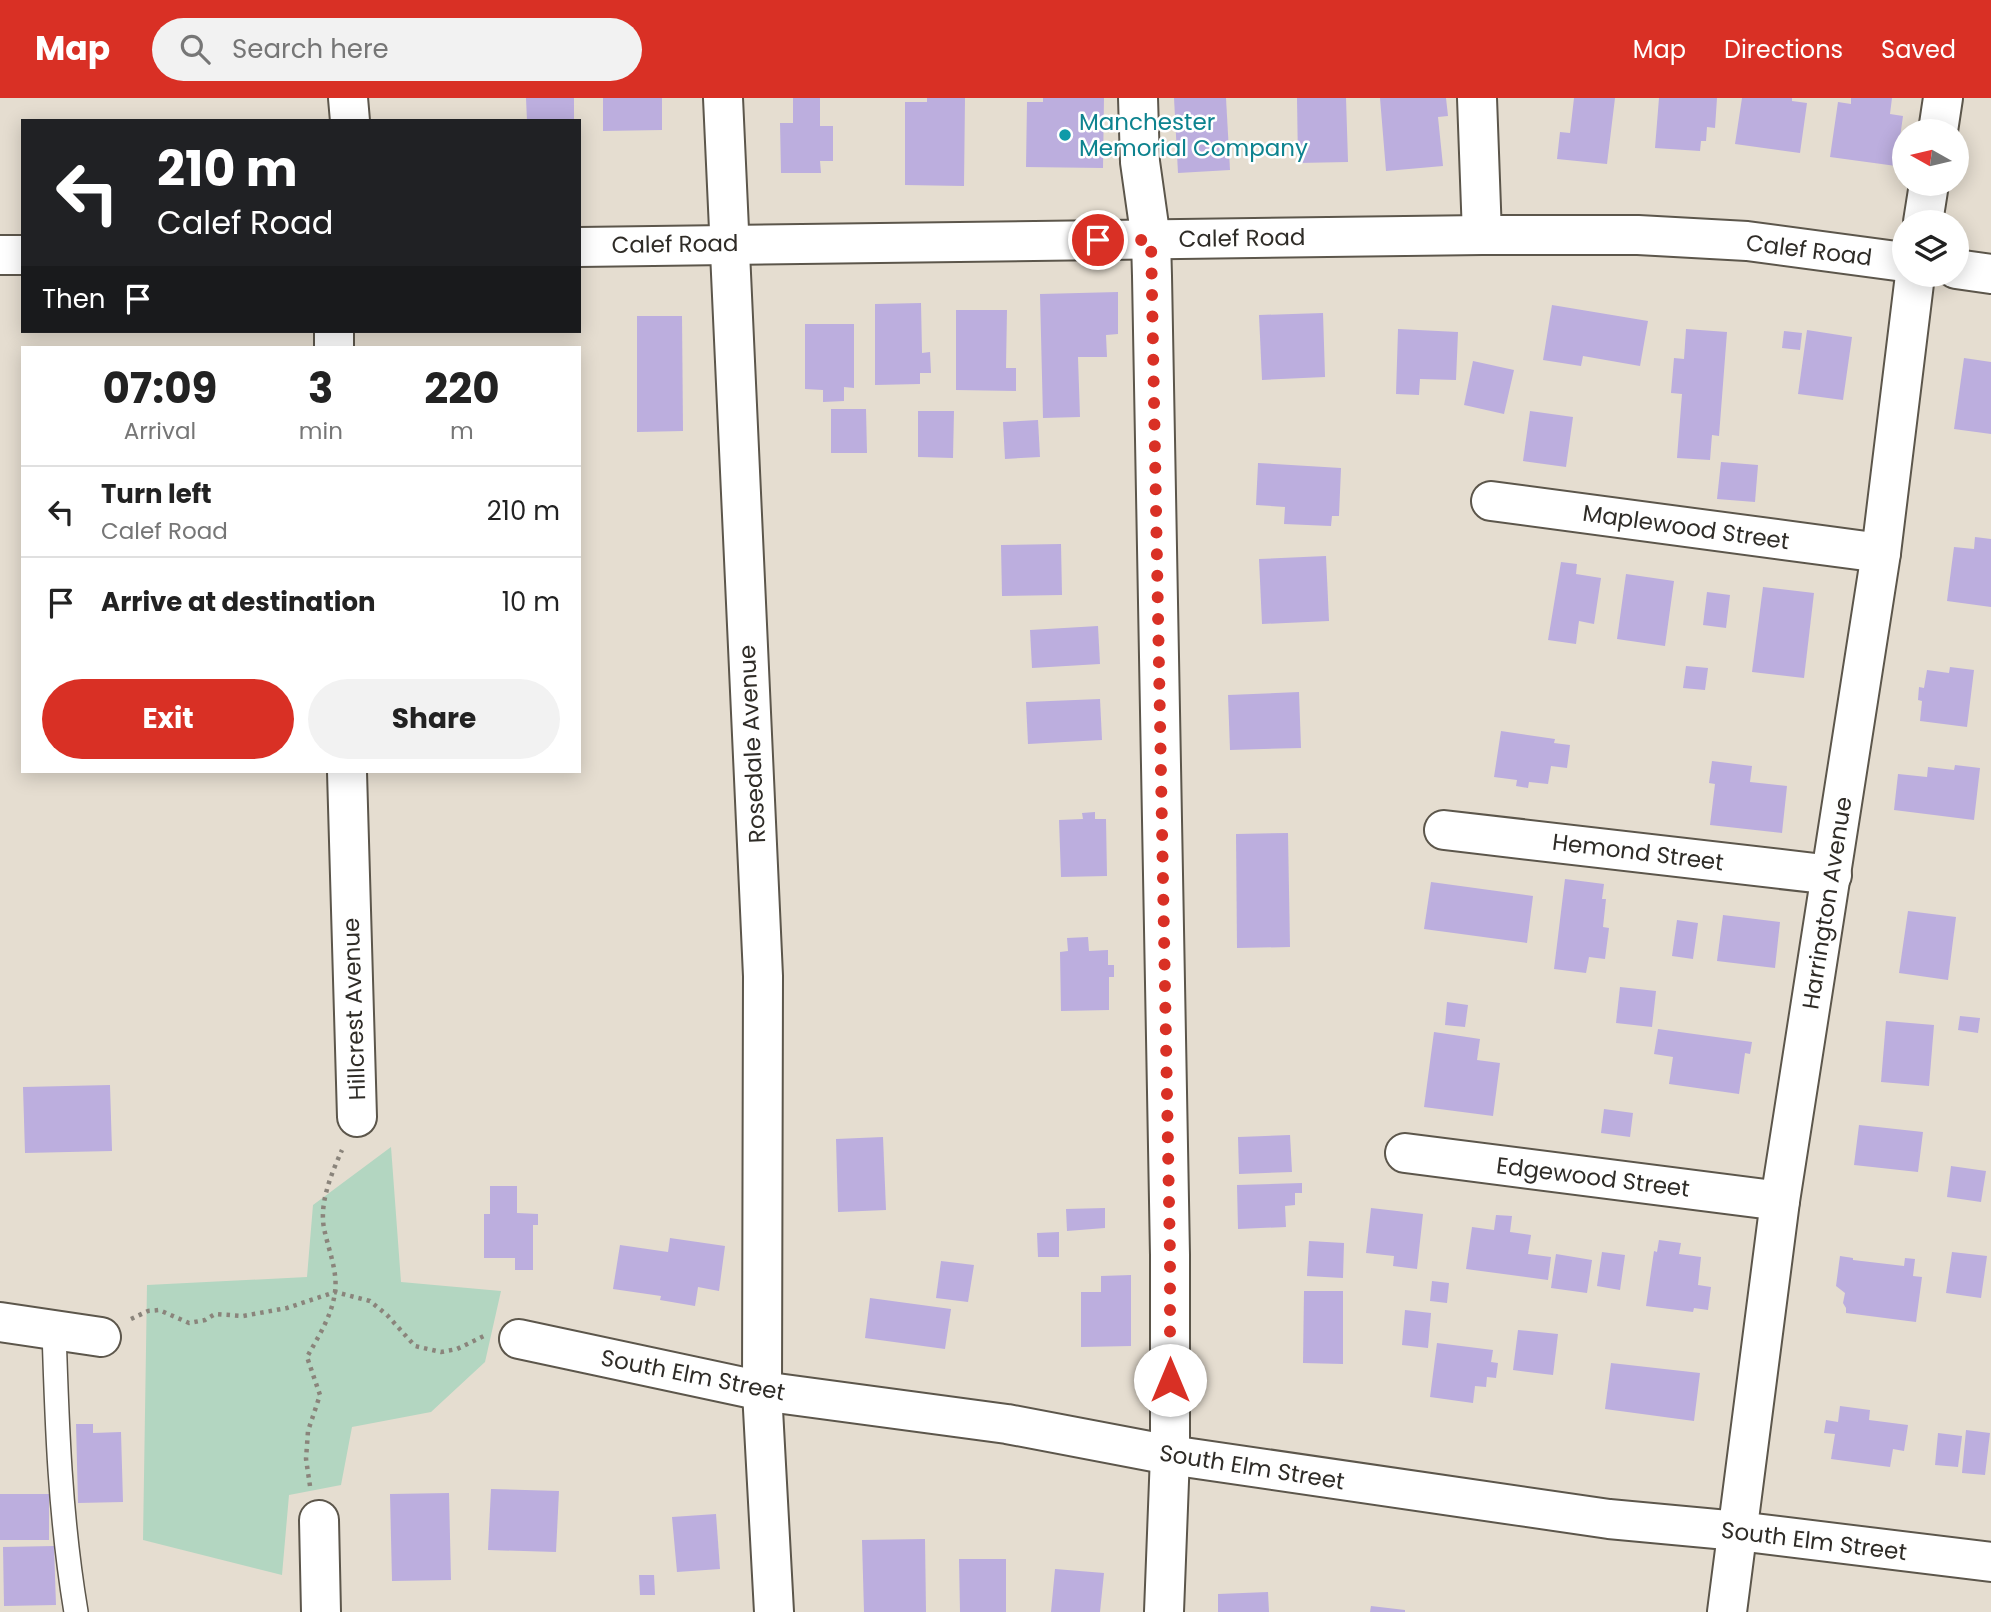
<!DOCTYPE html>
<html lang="en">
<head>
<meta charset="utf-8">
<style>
	:root { --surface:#fff; --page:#f2f2f2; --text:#222; --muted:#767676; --line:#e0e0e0; --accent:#d93025 }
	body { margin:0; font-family:Poppins,sans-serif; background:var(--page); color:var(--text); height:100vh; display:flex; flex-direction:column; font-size:26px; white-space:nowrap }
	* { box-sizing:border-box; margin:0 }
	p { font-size:23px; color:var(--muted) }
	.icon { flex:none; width:38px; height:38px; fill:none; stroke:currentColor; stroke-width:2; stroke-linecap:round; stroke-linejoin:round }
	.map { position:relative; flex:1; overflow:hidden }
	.side { position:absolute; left:21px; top:248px; width:560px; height:427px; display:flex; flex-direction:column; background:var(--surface); border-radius:0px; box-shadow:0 4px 18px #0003 }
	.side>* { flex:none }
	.hud { position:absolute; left:21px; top:21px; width:560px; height:214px; border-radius:0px; box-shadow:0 4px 18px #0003; background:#202124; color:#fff; overflow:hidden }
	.needle { width:46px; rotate:278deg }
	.buttons { position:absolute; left:1892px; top:21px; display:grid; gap:14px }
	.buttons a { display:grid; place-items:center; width:77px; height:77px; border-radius:50%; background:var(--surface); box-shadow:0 4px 18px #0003; font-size:35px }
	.pin { position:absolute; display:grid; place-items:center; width:60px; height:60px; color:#fff; margin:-30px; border:4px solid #fff; border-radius:50%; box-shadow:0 2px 7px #0007 }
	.me { position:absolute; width:77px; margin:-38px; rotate:0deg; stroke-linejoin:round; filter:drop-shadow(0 0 5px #0008) }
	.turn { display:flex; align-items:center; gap:24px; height:147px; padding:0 21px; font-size:32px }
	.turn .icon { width:91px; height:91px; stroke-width:2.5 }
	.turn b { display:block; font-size:49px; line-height:60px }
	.then { display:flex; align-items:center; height:66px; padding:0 21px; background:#0003; gap:14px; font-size:26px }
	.eta { display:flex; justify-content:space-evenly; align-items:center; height:119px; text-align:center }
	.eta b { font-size:42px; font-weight:700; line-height:49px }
	.primary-button { display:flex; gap:14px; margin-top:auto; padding:14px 21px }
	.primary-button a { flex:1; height:80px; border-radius:42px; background:var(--accent); color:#fff; font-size:28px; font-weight:700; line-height:80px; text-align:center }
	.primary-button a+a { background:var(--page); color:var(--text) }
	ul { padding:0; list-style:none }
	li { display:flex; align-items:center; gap:21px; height:91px; padding:0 21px; border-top:2px solid var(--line) }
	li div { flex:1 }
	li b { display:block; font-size:26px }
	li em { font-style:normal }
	header { display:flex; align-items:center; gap:42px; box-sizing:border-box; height:98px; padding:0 35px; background:var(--accent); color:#fff }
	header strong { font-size:33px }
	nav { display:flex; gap:38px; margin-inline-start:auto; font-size:24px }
	.search { width:490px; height:63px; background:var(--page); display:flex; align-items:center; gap:18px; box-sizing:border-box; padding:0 24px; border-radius:38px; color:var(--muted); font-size:26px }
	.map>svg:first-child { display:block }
</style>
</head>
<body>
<header>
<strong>Map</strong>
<div class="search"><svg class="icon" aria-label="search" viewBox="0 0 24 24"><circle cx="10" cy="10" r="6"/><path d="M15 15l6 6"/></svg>Search here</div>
<nav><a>Map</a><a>Directions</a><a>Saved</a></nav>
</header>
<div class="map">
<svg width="1991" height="1514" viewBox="0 0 1991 1514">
	<rect width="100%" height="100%" fill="#e5ddd0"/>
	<!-- green -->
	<polygon fill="#b3d6c1" points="391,1049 401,1184 501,1193 485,1264 431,1314 352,1329 341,1387 289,1397 282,1477 143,1442 147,1187 307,1179 313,1107"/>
	<!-- building -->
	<g fill="#bcaede">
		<polygon points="526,0 574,0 574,23 527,23"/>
		<polygon points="603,0 662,0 662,32 603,33"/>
		<polygon points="793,0 820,0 820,28 833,28 833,63 820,63 821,75 781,75 780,25 793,25"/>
		<polygon points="927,0 965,0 964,88 905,87 905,4 927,4"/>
		<polygon points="1043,0 1104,0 1103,70 1026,69 1027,4 1043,4"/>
		<polygon points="1174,0 1226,0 1230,72 1178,75"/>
		<polygon points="1297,0 1346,0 1348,64 1298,65"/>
		<polygon points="1380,0 1446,0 1448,18 1438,19 1443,68 1386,73"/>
		<polygon points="1574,0 1615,0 1607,66 1557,61 1560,34 1570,35"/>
		<polygon points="1659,0 1717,0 1715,30 1707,29 1706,43 1701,43 1700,53 1655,50"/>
		<polygon points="1742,0 1792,0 1792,3 1807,5 1800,55 1735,46"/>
		<polygon points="1851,0 1892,0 1890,16 1903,18 1896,68 1830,59 1838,4 1851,6"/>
		<polygon points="1118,194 1118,236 1106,237 1107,259 1078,259 1080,319 1043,320 1040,196"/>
		<polygon points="921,205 922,255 930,254 931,275 920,275 920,286 875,287 875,206"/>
		<polygon points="1552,207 1648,223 1640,268 1583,258 1581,268 1543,262"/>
		<polygon points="956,212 1007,212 1006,270 1016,270 1016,293 956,292"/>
		<polygon points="1323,215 1325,279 1262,282 1259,217"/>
		<polygon points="637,218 682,218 683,333 637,334"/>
		<polygon points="805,226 854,226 854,290 844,289 844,303 823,304 823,292 805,291"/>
		<polygon points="1398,231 1458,234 1456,282 1420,281 1419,297 1396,296"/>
		<polygon points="1686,231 1727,234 1719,338 1712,337 1710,362 1677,360 1682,296 1671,295 1674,260 1684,261"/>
		<polygon points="1807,232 1852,239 1843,302 1798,296"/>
		<polygon points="1784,233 1802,235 1800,252 1782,250"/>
		<polygon points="1964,260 1991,264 1991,336 1954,331"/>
		<polygon points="1473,263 1514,272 1504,316 1464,307"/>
		<polygon points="831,311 866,311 867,355 831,355"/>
		<polygon points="918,313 954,313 953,360 918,359"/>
		<polygon points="1530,313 1573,319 1566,369 1523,363"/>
		<polygon points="1038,322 1040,359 1005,361 1003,324"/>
		<polygon points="1721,364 1758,367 1755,404 1717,401"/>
		<polygon points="1258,365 1341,370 1339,418 1332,418 1331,428 1284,426 1285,409 1256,407"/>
		<polygon points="1975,439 1991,441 1991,509 1947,503 1954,449 1974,451"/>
		<polygon points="1061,446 1062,497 1002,498 1001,447"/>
		<polygon points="1326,458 1329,523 1262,526 1259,461"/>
		<polygon points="1561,464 1577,466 1576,476 1601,480 1594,526 1579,523 1576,546 1548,542"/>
		<polygon points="1626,476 1674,483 1665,548 1617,541"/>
		<polygon points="1763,489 1814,495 1804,580 1752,574"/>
		<polygon points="1707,494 1730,497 1726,530 1703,527"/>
		<polygon points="1098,528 1100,566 1032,570 1030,532"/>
		<polygon points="1686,568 1708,570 1705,592 1683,590"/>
		<polygon points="1950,569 1974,572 1967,629 1920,623 1922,603 1918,602 1919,589 1924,590 1927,572 1949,575"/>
		<polygon points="1299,594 1301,650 1230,652 1228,597"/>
		<polygon points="1100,601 1102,642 1028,646 1026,604"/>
		<polygon points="1501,633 1555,641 1554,645 1570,647 1567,670 1551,668 1548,686 1529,684 1528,690 1516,688 1517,682 1494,679"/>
		<polygon points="1712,663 1752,668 1750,684 1787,688 1782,735 1710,727 1715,686 1709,685"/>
		<polygon points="1955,667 1980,670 1974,722 1894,712 1898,676 1927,679 1928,669 1954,672"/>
		<polygon points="1095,714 1095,721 1106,721 1107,778 1061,779 1059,722 1083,721 1082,715"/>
		<polygon points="1288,735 1290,849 1237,850 1236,736"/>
		<polygon points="1565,781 1604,786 1602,801 1606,801 1603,829 1609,830 1605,861 1589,859 1586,875 1554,871"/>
		<polygon points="1431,784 1533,798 1527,845 1424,831"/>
		<polygon points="1908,813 1956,819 1948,882 1899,875"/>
		<polygon points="1723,817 1780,824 1775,870 1717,863"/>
		<polygon points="1677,822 1698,825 1693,861 1672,858"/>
		<polygon points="1088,839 1089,853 1108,852 1108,867 1114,867 1114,879 1109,879 1109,912 1061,913 1060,854 1068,853 1067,840"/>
		<polygon points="1620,889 1656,893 1652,929 1616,925"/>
		<polygon points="1447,904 1468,907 1465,929 1445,927"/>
		<polygon points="1960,918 1980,920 1978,935 1958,932"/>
		<polygon points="1886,923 1934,927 1929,988 1881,984"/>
		<polygon points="1658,931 1752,944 1750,956 1745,955 1739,996 1669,986 1673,959 1654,956"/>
		<polygon points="1434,934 1480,941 1477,962 1500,965 1493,1018 1424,1009"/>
		<polygon points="110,987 112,1053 25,1055 23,989"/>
		<polygon points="1604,1011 1633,1015 1630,1039 1601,1035"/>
		<polygon points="1859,1027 1923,1034 1918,1074 1854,1067"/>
		<polygon points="1290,1037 1292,1074 1239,1076 1238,1039"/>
		<polygon points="883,1039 886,1112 838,1114 836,1041"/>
		<polygon points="1951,1068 1986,1073 1981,1104 1947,1099"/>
		<polygon points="1302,1085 1302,1095 1295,1095 1295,1107 1285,1108 1286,1129 1238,1131 1237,1087"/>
		<polygon points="490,1088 517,1088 517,1115 538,1116 538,1127 533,1127 533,1172 515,1172 515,1160 484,1160 484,1116 490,1116"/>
		<polygon points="1105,1110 1105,1130 1067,1133 1066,1111"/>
		<polygon points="1371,1110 1423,1116 1417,1171 1393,1168 1394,1158 1366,1155"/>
		<polygon points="1496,1117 1512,1118 1510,1134 1531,1137 1528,1156 1551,1159 1548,1182 1466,1171 1472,1129 1494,1132"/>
		<polygon points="1059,1134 1059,1159 1038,1159 1037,1135"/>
		<polygon points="670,1140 725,1148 719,1193 698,1189 695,1208 660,1202 661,1198 613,1191 620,1147 668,1154"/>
		<polygon points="1659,1142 1681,1145 1679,1156 1701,1159 1698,1187 1711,1189 1708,1212 1694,1210 1693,1214 1646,1208 1654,1153 1657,1154"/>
		<polygon points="1309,1143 1344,1145 1343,1180 1307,1178"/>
		<polygon points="1602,1154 1625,1157 1620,1192 1597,1188"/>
		<polygon points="1952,1154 1987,1158 1981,1200 1946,1195"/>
		<polygon points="1556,1156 1592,1162 1587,1195 1551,1190"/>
		<polygon points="1840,1158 1853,1160 1853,1162 1904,1168 1905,1160 1915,1161 1913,1178 1922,1179 1916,1224 1846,1215 1846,1210 1843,1205 1845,1195 1836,1188"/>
		<polygon points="941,1163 974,1167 968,1204 936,1200"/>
		<polygon points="1131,1177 1131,1248 1081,1249 1081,1194 1101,1194 1101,1178"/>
		<polygon points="1432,1183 1449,1185 1447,1205 1430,1203"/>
		<polygon points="1304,1193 1343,1193 1343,1266 1303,1265"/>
		<polygon points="870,1200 951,1211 945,1251 865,1240"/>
		<polygon points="1405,1212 1431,1215 1428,1250 1402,1247"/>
		<polygon points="1518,1232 1558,1236 1553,1277 1513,1272"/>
		<polygon points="1437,1245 1493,1252 1491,1264 1498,1265 1496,1280 1487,1279 1486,1289 1475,1288 1473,1305 1430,1299"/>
		<polygon points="1611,1265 1700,1275 1694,1323 1605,1311"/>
		<polygon points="1840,1308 1870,1312 1869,1322 1908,1327 1904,1353 1893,1351 1890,1369 1831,1361 1835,1336 1824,1335 1826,1322 1838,1324"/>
		<polygon points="76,1326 93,1326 93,1335 121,1334 123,1404 78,1405"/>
		<polygon points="1966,1332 1990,1335 1985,1377 1962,1375"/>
		<polygon points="1938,1335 1962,1338 1958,1369 1935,1367"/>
		<polygon points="491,1391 559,1393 556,1454 488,1452"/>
		<polygon points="449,1395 451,1482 392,1483 390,1396"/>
		<rect x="0" y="1396" width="49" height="46"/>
		<polygon points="716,1416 720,1471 677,1474 672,1419"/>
		<polygon points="925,1441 926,1514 864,1514 862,1442"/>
		<polygon points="54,1448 56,1507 4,1508 3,1449"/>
		<polygon points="959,1461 1006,1461 1006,1514 960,1514"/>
		<polygon points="1055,1471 1104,1475 1100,1514 1051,1514"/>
		<polygon points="639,1477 654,1477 655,1497 640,1497"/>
		<polygon points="1268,1494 1269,1514 1218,1514 1218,1496"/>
		<polygon points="1371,1508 1405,1512 1405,1514 1370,1514"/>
	</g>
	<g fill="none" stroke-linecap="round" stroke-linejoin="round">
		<defs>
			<path id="service" d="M54,1232C57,1329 60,1418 76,1514"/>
			<g id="minor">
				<polyline points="348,0 350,23"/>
				<polyline points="723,0 763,878 762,1293 774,1514"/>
				<polyline points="1138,0 1140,64 1151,142 1152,178 1170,1157 1170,1357 1164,1514"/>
				<polyline points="1477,0 1482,137"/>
				<polyline points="1938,33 1943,0"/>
				<polyline points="1923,124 1929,86"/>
				<polyline points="334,233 334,250"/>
				<polyline points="1491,403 1881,455"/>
				<polyline points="347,674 357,1019"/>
				<polyline points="1444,732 1832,777"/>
				<polyline points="1405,1055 1780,1103"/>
				<polyline points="0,1224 101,1239"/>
				<polyline points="519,1241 762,1293 1007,1326 1170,1357 1609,1421 1738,1433 1991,1464"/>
				<polyline points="319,1422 321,1514"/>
				<polyline points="1727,1514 1780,1103 1881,455 1915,177"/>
			</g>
			<g id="secondary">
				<polyline points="579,149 1482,137 1638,137 1747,143 1904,164"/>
				<polyline points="0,157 23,157"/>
				<polyline points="1956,171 1991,176"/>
			</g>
		</defs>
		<!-- service casing -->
		<use href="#service" stroke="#5c564b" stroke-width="26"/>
		<!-- minor casing -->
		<use href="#minor" stroke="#5c564b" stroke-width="42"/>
		<!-- secondary casing -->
		<use href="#secondary" stroke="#5c564b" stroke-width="42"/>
		<!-- path -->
		<g stroke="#8a847b" stroke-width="4.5" stroke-dasharray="3.5 5" stroke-linecap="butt">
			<polyline points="131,1221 148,1213 159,1212 189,1225 205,1222 215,1216 243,1218 287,1210 335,1194 370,1203 387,1217 415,1248 441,1254 457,1251 484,1238"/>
			<path d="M310,1388L306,1361L308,1333L320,1297L307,1259C318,1239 332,1218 335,1194C338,1173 328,1151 324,1130C319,1105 332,1074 342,1052"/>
		</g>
		<!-- service -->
		<use href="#service" stroke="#fff" stroke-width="23"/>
		<!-- minor -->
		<use href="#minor" stroke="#fff" stroke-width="38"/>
		<!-- secondary -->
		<use href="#secondary" stroke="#fff" stroke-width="38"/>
	</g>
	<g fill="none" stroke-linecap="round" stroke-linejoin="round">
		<!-- route -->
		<polyline stroke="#d93025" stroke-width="12" stroke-dasharray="0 21.6" points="1098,142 1151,142 1170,1157 1170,1282"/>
	</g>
	<!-- markers -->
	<circle fill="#0f9aa8" stroke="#fff" stroke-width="2.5" cx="1065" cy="37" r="7"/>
	<g text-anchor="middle" stroke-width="5" stroke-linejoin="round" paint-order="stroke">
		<!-- culture labels -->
		<g font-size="23" fill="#0d838f" stroke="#fff" text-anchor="start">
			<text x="1079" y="32">Manchester<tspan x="1079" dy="26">Memorial Company</tspan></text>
		</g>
		<!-- street labels -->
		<g font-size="23" fill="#2f2c27" stroke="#fff">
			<text transform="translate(1242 140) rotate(-1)" y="8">Calef Road</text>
			<text transform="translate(675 146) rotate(-1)" y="8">Calef Road</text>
			<text transform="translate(1809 152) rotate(7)" y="8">Calef Road</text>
			<text transform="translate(1686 429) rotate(8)" y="8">Maplewood Street</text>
			<text transform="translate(752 646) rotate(-93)" y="8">Rosedale Avenue</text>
			<text transform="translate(1638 754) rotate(7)" y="8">Hemond Street</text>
			<text transform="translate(1827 805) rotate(-81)" y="8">Harrington Avenue</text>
			<text transform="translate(354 911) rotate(-92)" y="8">Hillcrest Avenue</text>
			<text transform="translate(1593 1079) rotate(7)" y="8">Edgewood Street</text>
			<text transform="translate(693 1277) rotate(11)" y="8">South Elm Street</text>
			<text transform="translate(1252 1369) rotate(9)" y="8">South Elm Street</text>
			<text transform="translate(1814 1443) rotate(7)" y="8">South Elm Street</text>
		</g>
	</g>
</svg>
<div class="buttons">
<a><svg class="needle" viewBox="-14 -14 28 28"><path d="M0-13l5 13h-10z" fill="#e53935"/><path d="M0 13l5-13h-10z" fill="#767676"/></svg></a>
<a><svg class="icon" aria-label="layers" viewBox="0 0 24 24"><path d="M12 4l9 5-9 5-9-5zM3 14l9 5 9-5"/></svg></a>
</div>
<div class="pin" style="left:1098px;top:142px;background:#d93025"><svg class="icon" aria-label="arrive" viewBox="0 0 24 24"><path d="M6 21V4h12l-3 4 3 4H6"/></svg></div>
<svg class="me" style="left:1170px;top:1282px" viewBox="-20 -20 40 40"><circle r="19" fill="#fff"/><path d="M0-13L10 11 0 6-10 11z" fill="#d93025"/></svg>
<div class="hud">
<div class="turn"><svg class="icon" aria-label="left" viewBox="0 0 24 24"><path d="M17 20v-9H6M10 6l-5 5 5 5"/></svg><div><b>210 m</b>Calef Road</div></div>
<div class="then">Then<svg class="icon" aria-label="arrive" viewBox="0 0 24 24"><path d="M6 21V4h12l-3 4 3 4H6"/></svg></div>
</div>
<section class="side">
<div class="eta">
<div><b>07:09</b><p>Arrival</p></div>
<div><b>3</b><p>min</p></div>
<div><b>220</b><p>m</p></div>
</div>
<ul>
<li><svg class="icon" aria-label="left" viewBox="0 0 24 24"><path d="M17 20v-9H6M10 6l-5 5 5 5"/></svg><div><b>Turn left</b><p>Calef Road</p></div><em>210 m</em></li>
<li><svg class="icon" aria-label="arrive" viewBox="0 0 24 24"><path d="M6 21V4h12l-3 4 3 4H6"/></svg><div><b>Arrive at destination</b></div><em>10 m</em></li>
</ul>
<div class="primary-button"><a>Exit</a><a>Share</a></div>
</section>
</div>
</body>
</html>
